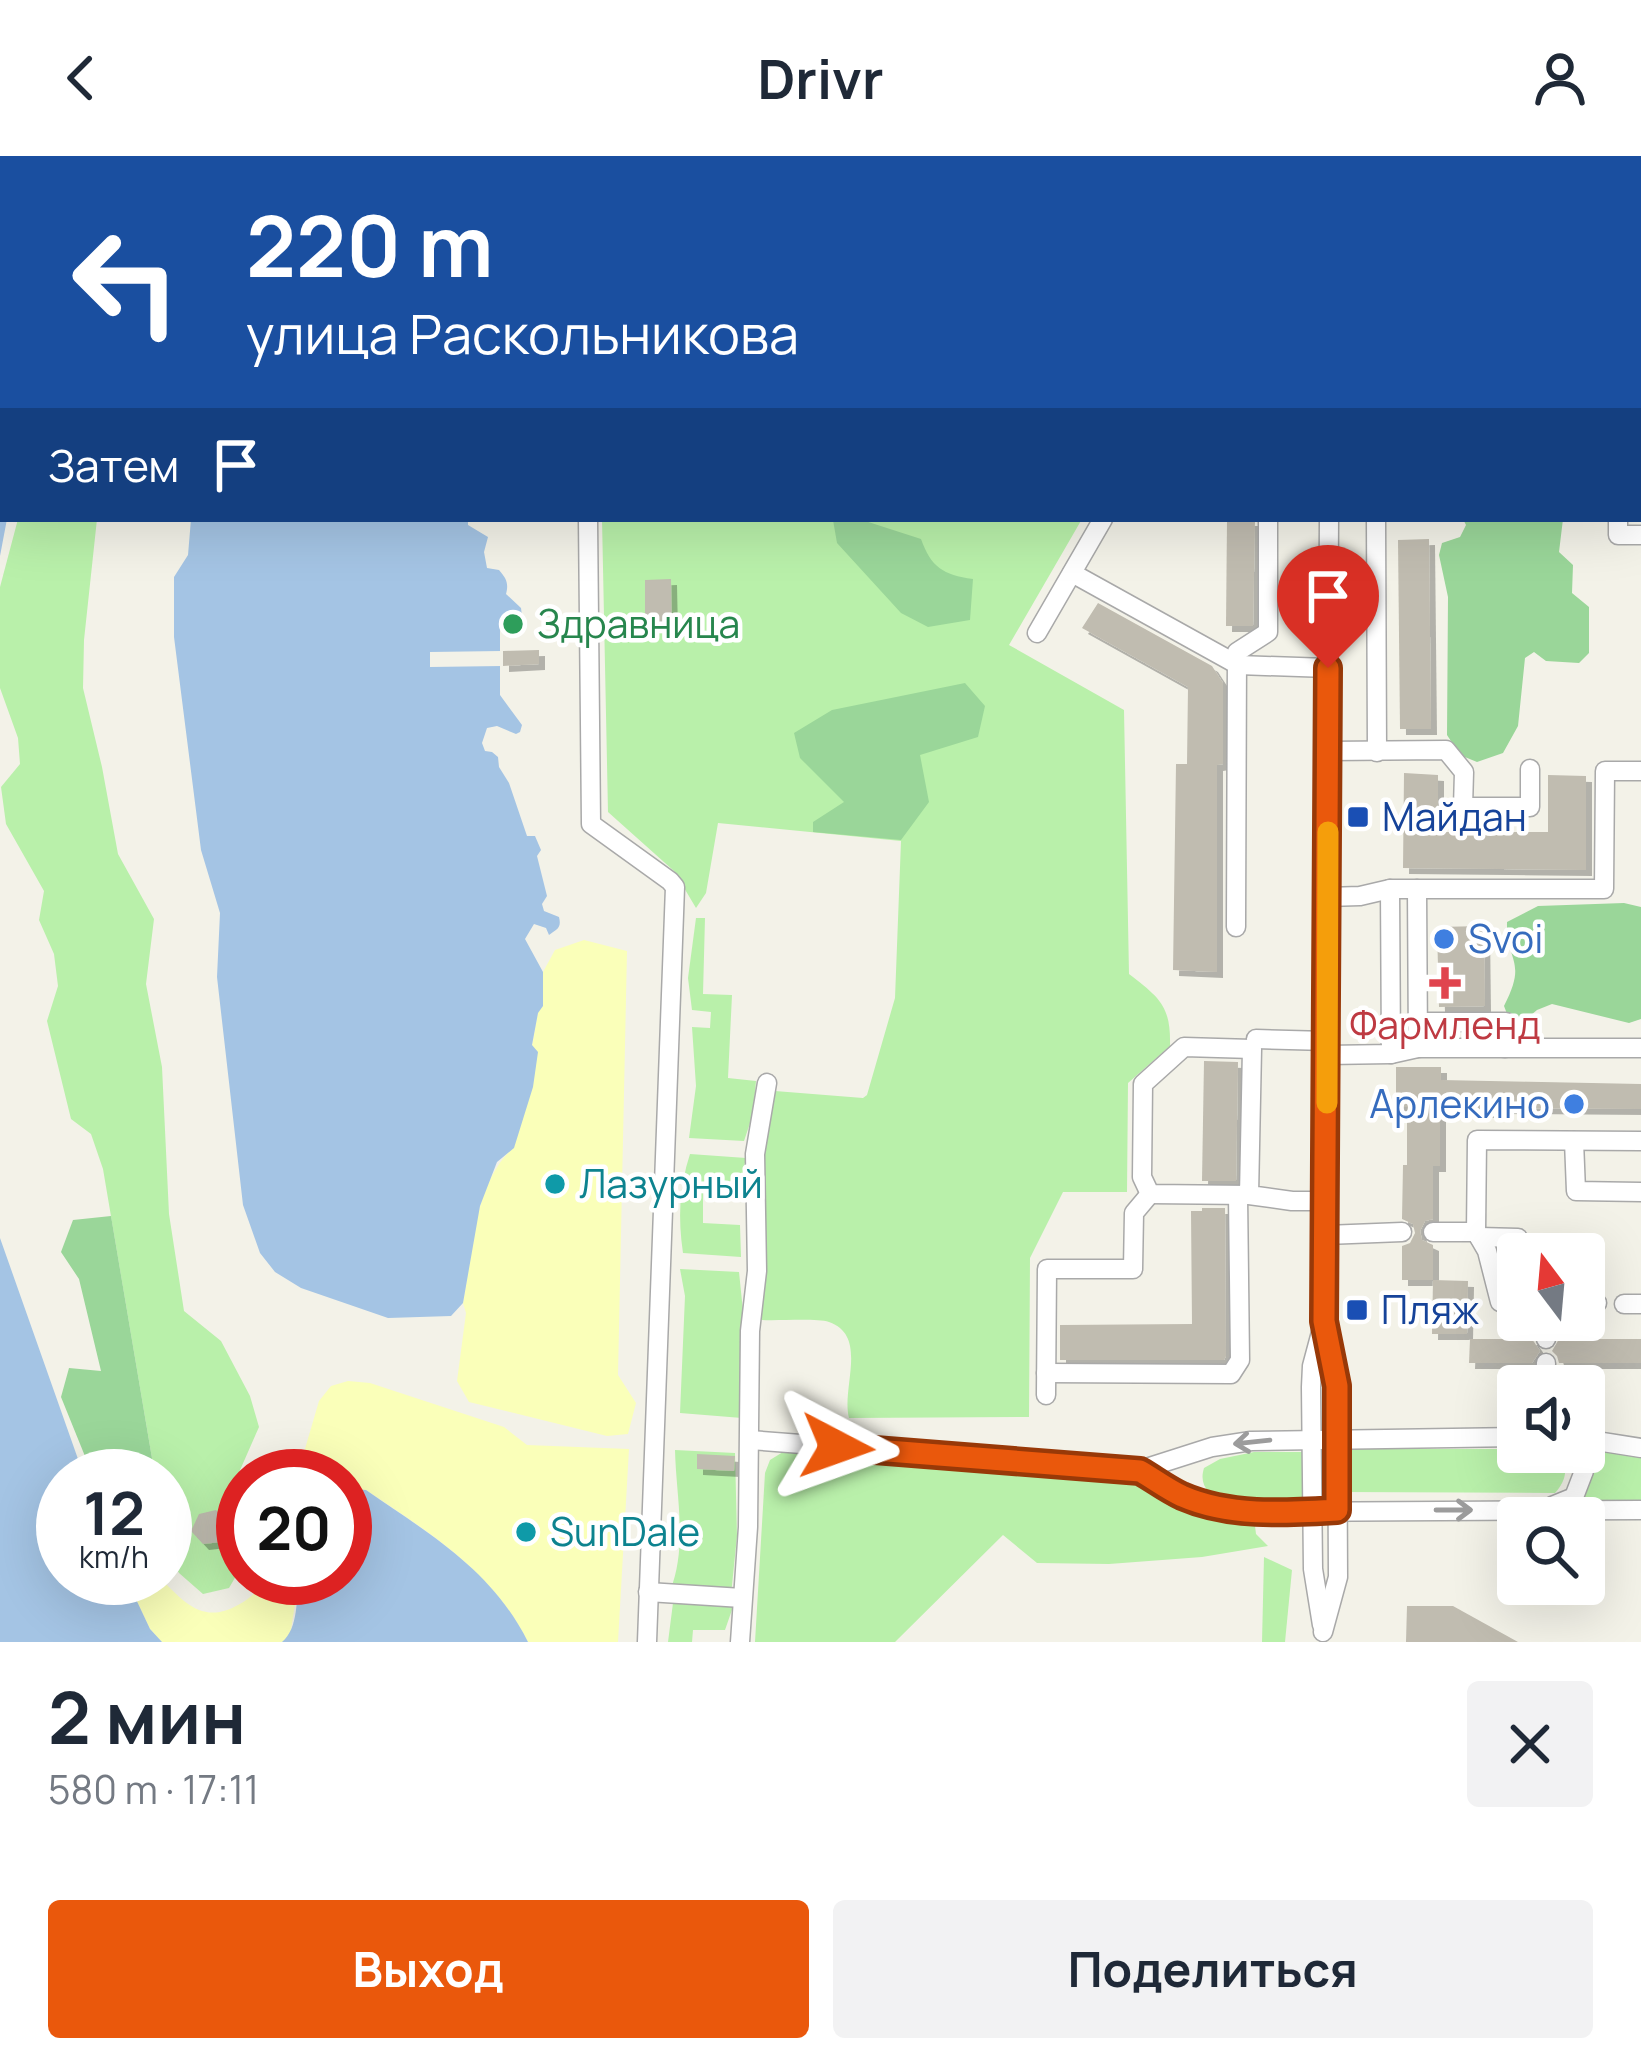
<!DOCTYPE html>
<html lang="ru">
<head>
<meta charset="utf-8">
<style>
	:root { --surface:#fff; --page:#f2f2f3; --text:#1f2937; --muted:#747a83; --accent:#ea580c }
	body { margin:0; font-family:Manrope,sans-serif; background:var(--page); color:var(--text); height:100vh; display:flex; flex-direction:column; font-size:45px; white-space:nowrap }
	* { box-sizing:border-box; margin:0 }
	p { font-size:39px; color:var(--muted) }
	.icon { flex:none; width:66px; height:66px; fill:none; stroke:currentColor; stroke-width:2; stroke-linecap:round; stroke-linejoin:round }
	.map { position:relative; height:1486px; overflow:hidden }
	.side { display:flex; flex-direction:column; background:var(--surface); flex:1 }
	.side>* { flex:none }
	.top-card { position:absolute; left:0px; top:0px; width:1641px; height:366px; box-shadow:0 12px 48px #0002; background:#1a4fa0; color:#fff; overflow:hidden }
	.needle { width:78px; rotate:344deg }
	.buttons { position:absolute; left:1497px; top:1077px; display:grid; gap:24px }
	.buttons a { display:grid; place-items:center; width:108px; height:108px; border-radius:12px; background:var(--surface); box-shadow:0 12px 48px #0002; font-size:60px }
	.speed { position:absolute; left:36px; top:1293px; display:flex; gap:24px; font-size:60px; font-weight:700; text-align:center }
	.speed>* { display:grid; place-content:center; width:156px; height:156px; border-radius:50%; background:var(--surface); box-shadow:0 12px 48px #0002; line-height:1 }
	.speed small { font-size:30px; font-weight:400 }
	.speed .limit { border:18px solid #d22; background:#fff; color:#111 }
	.pin { position:absolute; display:grid; place-items:center; width:102px; height:102px; color:#fff; margin:-123px -51px; border-radius:50% 50% 50% 0; rotate:-45deg; box-shadow:0 0 12px #0007 }
	.pin .icon { rotate:45deg }
	.me { position:absolute; width:132px; margin:-66px; rotate:94deg; stroke-linejoin:round; filter:drop-shadow(0 0 9px #0008) }
	.turn { display:flex; align-items:center; gap:42px; height:252px; padding:0 48px; font-size:54px }
	.turn .icon { width:156px; height:156px; stroke-width:2.5 }
	.turn b { display:block; font-size:84px; line-height:102px }
	.then { display:flex; align-items:center; height:114px; padding:0 48px; background:#0003; gap:24px; font-size:45px }
	.round { display:grid; place-items:center; flex:none; width:126px; height:126px; border-radius:12px; background:var(--page) }
	.overview { display:flex; align-items:center; justify-content:space-between; height:204px; padding:0 48px }
	h1 { font-size:72px; font-weight:700; line-height:90px }
	.action { display:flex; gap:24px; margin-top:auto; padding:24px 48px }
	.action a { flex:1; height:138px; border-radius:12px; background:var(--accent); color:#fff; font-size:48px; font-weight:700; line-height:138px; text-align:center }
	.action a+a { background:var(--page); color:var(--text) }
	header { display:flex; justify-content:space-between; align-items:center; height:156px; padding:0 48px; background:var(--surface); font-size:54px; font-weight:700 }
	.map>svg:first-child { display:block }
</style>
</head>
<body>
<header><svg class="icon" aria-label="back" viewBox="0 0 24 24"><path d="M15 5l-7 7 7 7"/></svg>Drivr<svg class="icon" aria-label="person" viewBox="0 0 24 24"><circle cx="12" cy="8" r="4"/><path d="M4 21q1-7 8-7t8 7"/></svg></header>
<div class="map">
<svg width="1641" height="1486" viewBox="0 0 1641 1486">
	<defs>
		<filter id="shadow"><feDropShadow dx="6" dy="6" stdDeviation="0" flood-color="#0004"/></filter>
	</defs>
	<rect width="100%" height="100%" fill="#f3f2e8"/>
	<!-- grass -->
	<g fill="#b9f0aa">
		<polygon points="901,0 1283,0 1283,3 892,3"/>
		<polygon points="18,363 97,363 84,484 83,532 102,611 118,698 154,763 146,828 162,911 169,1058 184,1155 221,1185 250,1240 259,1271 237,1321 237,1343 243,1360 243,1408 229,1432 203,1438 179,1417 167,1399 165,1320 155,1320 103,1013 91,978 71,963 47,865 58,830 54,798 39,764 44,735 6,668 1,631 20,608 18,582 0,532 0,431"/>
		<path d="M602,363H1082L1009,489L1124,554L1129,818C1160,842 1171,850 1170,890L1128,927L1127,1036H1063L1030,1102L1029,1261L849,1262C841,1232 869,1180 829,1166C816,1162 779,1165 762,1164L763,991L775,935L863,942L867,939L895,842L901,685L718,667L706,737L696,752L674,715L608,656Z"/>
		<polygon points="696,762 705,762 703,838 732,839 728,922 756,925 753,958 744,985 689,982 696,930 692,871 710,872 711,856 692,854 688,822"/>
		<path d="M690,998L746,1002L739,1032H703V1067L740,1069L741,1101L683,1097C678,1062 679,1032 690,998Z"/>
		<polygon points="680,1113 739,1116 743,1155 742,1262 680,1257 685,1140"/>
		<polygon points="1584,1289 1641,1300 1641,1344 1578,1344 1589,1312"/>
		<polygon points="791,1291 1145,1328 1208,1359 1229,1367 1255,1370 1256,1378 1268,1390 1202,1401 1109,1408 1037,1407 1003,1379 895,1486 755,1486 765,1317 770,1304"/>
		<path d="M1342,1293H1518V1296H1555C1570,1308 1567,1324 1555,1337L1341,1336Z"/>
		<path d="M675,1294L735,1297L737,1380L731,1439L670,1435C688,1390 676,1340 675,1294Z"/>
		<path d="M1254,1296H1305V1349C1279,1350 1190,1357 1204,1312L1220,1303Z"/>
		<polygon points="1264,1401 1292,1414 1285,1486 1262,1486"/>
		<polygon points="673,1447 734,1448 725,1474 693,1474 692,1486 668,1486"/>
	</g>
	<!-- forest -->
	<g fill="#9ad699">
		<path d="M859,363L921,383C931,411 943,419 973,423L970,464L928,471L901,457L837,387L833,364Z"/>
		<polygon points="1463,363 1563,363 1559,396 1573,409 1572,437 1589,451 1589,497 1579,507 1546,505 1534,496 1525,502 1518,570 1503,597 1477,606 1460,599 1447,579 1448,441 1439,399 1442,387 1460,381 1466,369"/>
		<polygon points="965,527 985,550 978,581 920,599 929,646 901,684 813,676 813,666 844,646 800,602 794,577 832,554"/>
		<path d="M1624,747L1641,751V863L1629,867L1552,848L1537,854L1524,865L1509,863L1504,850C1528,804 1506,806 1507,766L1538,750Z"/>
		<polygon points="111,1060 155,1320 93,1320 61,1241 69,1212 101,1215 79,1123 61,1096 73,1064"/>
	</g>
	<!-- sand -->
	<g fill="#faffb9">
		<path d="M584,784L627,795L618,1219L636,1247L628,1278L607,1280L469,1246L457,1225L466,1157L463,1147C473,1095 473,1028 514,991L538,856L543,850V816L555,794Z"/>
		<path d="M348,1225L370,1227L504,1271L527,1289L629,1293L618,1486H528C492,1415 430,1377 366,1334L345,1342V1320H297L319,1245L331,1230Z"/>
		<path d="M126,1422H160C184,1446 203,1469 238,1449C250,1443 259,1434 267,1422H299L290,1480L282,1486H162L150,1473Z"/>
	</g>
	<!-- water -->
	<g fill="#a4c4e4">
		<polygon points="0,0 80,0 80,3 3,3 3,363 7,363 0,400"/>
		<path d="M191,363H468V369L488,381L484,396L487,412L499,414C506,422 509,427 506,438L521,452L522,460L500,471V539L522,569L520,576L516,578L497,570L487,572L482,587L485,595L492,596L498,601L499,611L509,627L527,680H535L541,694L537,700L547,740L542,748L544,755L559,761C562,773 556,773 549,779L546,772L534,768L525,783L543,816V850L538,857L532,889L538,896L533,931L514,992L497,1006L480,1050L463,1147L451,1160L388,1162L301,1132L275,1116L260,1097L243,1049L217,821L220,757L201,694L174,481V421L188,399Z"/>
		<polygon points="0,1082 84,1320 63,1320 63,1422 126,1422 150,1473 162,1486 0,1486"/>
		<path d="M354,1333L366,1334C431,1379 492,1414 528,1486H282C299,1472 296,1442 299,1422H345V1342Z"/>
	</g>
	<!-- pier -->
	<polygon fill="#f3f2e8" points="501,495 502,510 430,511 430,496"/>
	<!-- building -->
	<g fill="#c0bcb0" filter="url(#shadow)">
		<polygon points="1227,364 1255,364 1253,470 1226,470"/>
		<polygon points="1429,383 1431,573 1400,573 1398,384"/>
		<polygon points="671,423 672,470 645,471 645,424"/>
		<polygon points="1098,447 1212,510 1223,527 1223,608 1217,609 1217,816 1173,814 1176,608 1187,608 1188,531 1082,472"/>
		<polygon points="539,494 539,508 503,510 503,495"/>
		<polygon points="1404,617 1438,619 1438,676 1548,676 1548,619 1586,620 1586,714 1403,712"/>
		<polygon points="1484,770 1485,850 1439,851 1437,771"/>
		<polygon points="1204,905 1238,906 1236,1025 1202,1025"/>
		<polygon points="1396,911 1441,911 1441,924 1641,928 1641,953 1500,952 1500,956 1440,956 1440,1010 1433,1010 1433,1063 1425,1065 1420,1075 1422,1084 1433,1089 1433,1124 1402,1124 1402,1090 1410,1087 1415,1077 1413,1068 1402,1063 1403,1009 1407,1009 1407,951 1396,951"/>
		<polygon points="1202,1052 1225,1052 1226,1200 1224,1204 1060,1204 1060,1169 1192,1168 1191,1055 1202,1055"/>
		<polygon points="1433,1124 1468,1125 1467,1178 1432,1178"/>
		<polygon points="1470,1183 1532,1183 1540,1195 1532,1207 1469,1207"/>
		<polygon points="1559,1183 1641,1183 1641,1207 1559,1207 1557,1200 1552,1195"/>
		<polygon points="697,1298 735,1300 734,1315 697,1313"/>
		<polygon points="216,1354 228,1368 221,1386 203,1388 191,1375 199,1358"/>
		<polygon points="1407,1450 1453,1450 1518,1486 1406,1486"/>
	</g>
	<g fill="none" stroke-linecap="round" stroke-linejoin="round">
		<defs>
			<g id="minor">
				<polyline points="584,0 584,3"/>
				<polyline points="777,0 777,3"/>
				<polyline points="1340,0 1340,3"/>
				<polyline points="863,3 873,0"/>
				<polyline points="1319,3 1319,0"/>
				<polyline points="1638,152 1641,152"/>
				<polyline points="1638,193 1641,193"/>
				<polyline points="588,363 591,668 670,725 675,731 647,1486"/>
				<polyline points="1376,363 1377,596"/>
				<polyline points="1618,363 1618,379 1641,379"/>
				<polyline points="1072,417 1238,509 1328,512"/>
				<polyline points="1037,477 1103,363"/>
				<polyline points="1328,595 1446,594 1464,616 1463,651 1530,651 1530,613"/>
				<polyline points="1390,733 1391,898"/>
				<polyline points="1417,733 1418,892"/>
				<polyline points="1327,741 1360,740 1390,733 1604,733 1605,615 1641,615"/>
				<polyline points="1236,771 1237,496 1268,476 1268,363"/>
				<polyline points="1418,866 1506,866 1505,892"/>
				<polyline points="1256,883 1327,885"/>
				<polyline points="1327,899 1391,898 1418,892 1641,892"/>
				<polyline points="1574,985 1576,1035 1641,1036"/>
				<polyline points="1249,1039 1150,1038 1142,1021 1143,928 1184,891 1252,893 1249,1039 1292,1045 1326,1045"/>
				<polyline points="1433,1076 1476,1076"/>
				<polyline points="1326,1079 1402,1076"/>
				<polyline points="1479,1081 1518,1082"/>
				<polyline points="1518,1146 1500,1146 1487,1095 1476,1076 1477,984 1641,985"/>
				<polyline points="1584,1147 1597,1147"/>
				<polyline points="1624,1148 1641,1148"/>
				<polyline points="1546,1183 1546,1164"/>
				<polyline points="1046,1217 1231,1218 1240,1204 1238,1039"/>
				<polyline points="1545,1230 1546,1207"/>
				<polyline points="1046,1239 1047,1113 1133,1113 1134,1057 1150,1038"/>
				<polyline points="1584,1283 1641,1292"/>
				<polyline points="750,1284 1140,1314 1212,1291 1251,1285 1518,1281"/>
				<polyline points="1140,1314 1177,1338 1196,1346 1260,1356 1641,1354"/>
				<polyline points="1552,1350 1574,1341 1584,1315 1575,1296"/>
				<polyline points="648,1436 742,1442"/>
				<polyline points="1322,1469 1313,1413 1311,1231 1312,1210 1323,1169"/>
				<polyline points="1323,1476 1338,1421 1337,1230 1324,1165 1329,363"/>
				<polyline points="740,1486 748,1371 750,1175 757,1115 755,998 767,927"/>
			</g>
		</defs>
		<!-- minor casing -->
		<use href="#minor" stroke="#a9a9a9" stroke-width="21"/>
		<!-- minor -->
		<use href="#minor" stroke="#fff" stroke-width="18"/>
	</g>
	<!-- one-way arrows -->
	<defs><path id="oneway-shaft" d="M-6 0H5M1.5-3L5.5 0L1.5 3" fill="none" stroke-width="1.6" stroke-linecap="round" stroke-linejoin="round" transform="scale(3)"/></defs>
	<g stroke="#9c9c9c">
		<use href="#oneway-shaft" transform="translate(1252 1286) rotate(174)"/>
		<use href="#oneway-shaft" transform="translate(1454 1354)"/>
	</g>
	<g fill="none" stroke-linecap="round" stroke-linejoin="round">
		<defs>
			<path id="route" d="M837,1291L1140,1315C1154,1323 1167,1333 1182,1340C1230,1361 1286,1357 1337,1354V1230L1324,1165L1328,512"/>
		</defs>
		<!-- route casing -->
		<use href="#route" stroke="#983908" stroke-width="30"/>
		<!-- route -->
		<use href="#route" stroke="#ea580c" stroke-width="21"/>
		<!-- slow -->
		<polyline stroke="#f59e0b" stroke-width="21" points="1327,947 1328,676"/>
	</g>
	<!-- markers -->
	<circle fill="#2e9e5b" stroke="#fff" stroke-width="4.5" cx="513" cy="468" r="12"/>
	<g fill="#1a4fb4" stroke="#fff" stroke-width="4.5">
		<rect x="1346" y="649" width="24" height="24" rx="6"/>
		<rect x="1345" y="1142" width="24" height="24" rx="6"/>
	</g>
	<g fill="#3f7fe0" stroke="#fff" stroke-width="4.5">
		<circle cx="1444" cy="783" r="12"/>
		<circle cx="1574" cy="948" r="12"/>
	</g>
	<path fill="#e0444e" stroke="#fff" stroke-width="4.5" d="M1439 809h12v12h12v12h-12v12h-12v-12h-12v-12h12z"/>
	<g fill="#0f9aa8" stroke="#fff" stroke-width="4.5">
		<circle cx="555" cy="1028" r="12"/>
		<circle cx="526" cy="1376" r="12"/>
	</g>
	<g text-anchor="middle" stroke-width="9" stroke-linejoin="round" paint-order="stroke">
		<!-- leisure labels -->
		<g font-size="39" fill="#27864d" stroke="#fff" text-anchor="start">
			<text x="537" y="482">Здравница</text>
		</g>
		<!-- transit labels -->
		<g font-size="39" fill="#164399" stroke="#fff" text-anchor="start">
			<text x="1382" y="675">Майдан</text>
			<text x="1381" y="1168">Пляж</text>
		</g>
		<!-- shop labels -->
		<g font-size="39" fill="#366cbe" stroke="#fff" text-anchor="start">
			<text x="1468" y="797">Svoi</text>
			<text x="1550" y="962" text-anchor="end">Арлекино</text>
		</g>
		<!-- health labels -->
		<g font-size="39" fill="#be3a42" stroke="#fff">
			<text x="1445" y="883">Фармленд</text>
		</g>
		<!-- culture labels -->
		<g font-size="39" fill="#0d838f" stroke="#fff" text-anchor="start">
			<text x="579" y="1042">Лазурный</text>
			<text x="550" y="1390">SunDale</text>
		</g>
	</g>
</svg>
<div class="buttons">
<a><svg class="needle" viewBox="-14 -14 28 28"><path d="M0-13l5 13h-10z" fill="#e53935"/><path d="M0 13l5-13h-10z" fill="#747a83"/></svg></a>
<a><svg class="icon" aria-label="sound" viewBox="0 0 24 24"><path d="M4 9h4l5-4v14l-5-4H4zM17 9q2 3 0 6"/></svg></a>
<a><svg class="icon" aria-label="search" viewBox="0 0 24 24"><circle cx="10" cy="10" r="6"/><path d="M15 15l6 6"/></svg></a>
</div>
<div class="speed"><div>12<small>km/h</small></div><div class="limit">20</div></div>
<div class="pin" style="left:1328px;top:512px;background:#d93025"><svg class="icon" aria-label="arrive" viewBox="0 0 24 24"><path d="M6 21V4h12l-3 4 3 4H6"/></svg></div>
<svg class="me" style="left:837px;top:1291px" viewBox="-20 -20 40 40"><path d="M0-17L14 15 0 8-14 15z" fill="#ea580c" stroke="#fff" stroke-width="4"/></svg>
<div class="top-card">
<div class="turn"><svg class="icon" aria-label="left" viewBox="0 0 24 24"><path d="M17 20v-9H6M10 6l-5 5 5 5"/></svg><div><b>220 m</b>улица Раскольникова</div></div>
<div class="then">Затем<svg class="icon" aria-label="arrive" viewBox="0 0 24 24"><path d="M6 21V4h12l-3 4 3 4H6"/></svg></div>
</div>
</div>
<section class="side">
<div class="overview"><div><h1>2 мин</h1><p>580 m · 17:11</p></div><a class="round"><svg class="icon" aria-label="close" viewBox="0 0 24 24"><path d="M6 6l12 12M18 6L6 18"/></svg></a></div>
<div class="action"><a>Выход</a><a>Поделиться</a></div>
</section>
</body>
</html>
